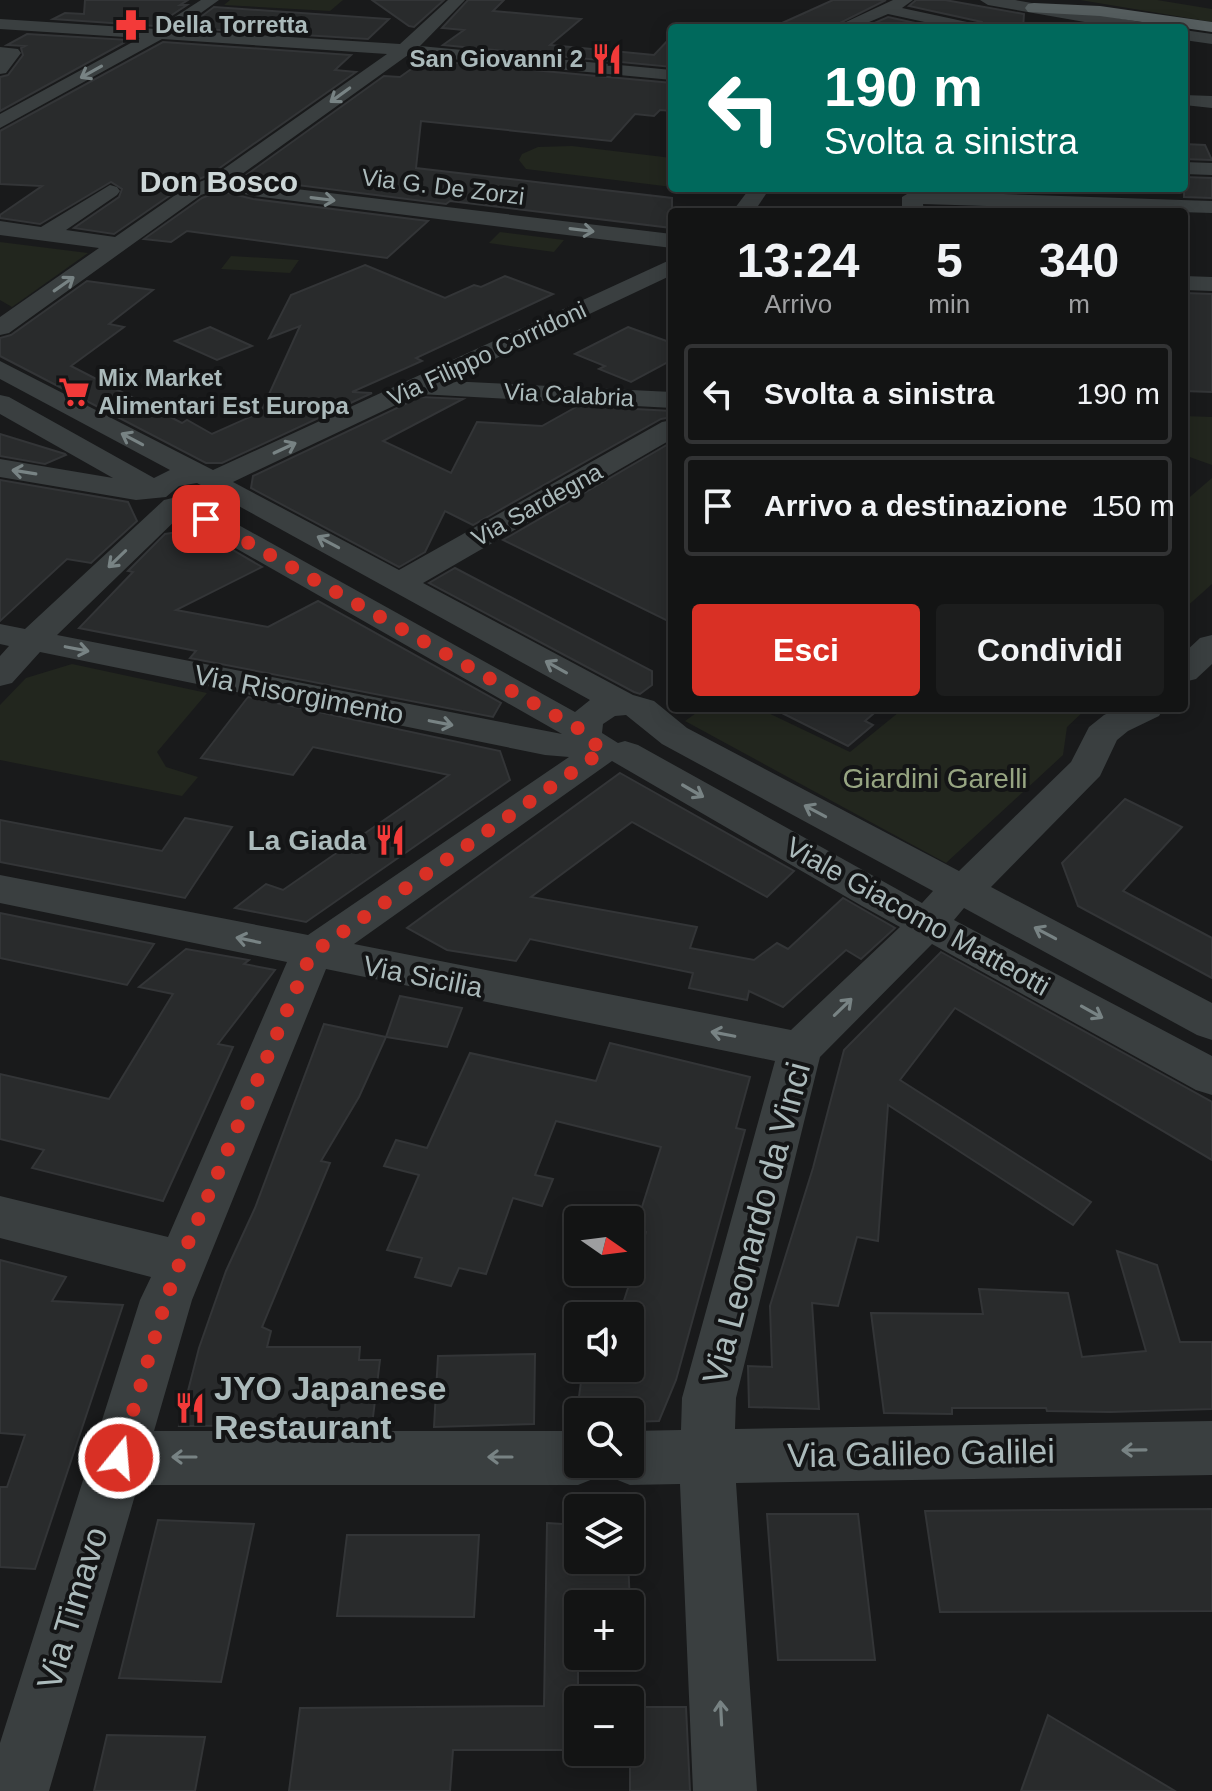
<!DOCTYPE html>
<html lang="it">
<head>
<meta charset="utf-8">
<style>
	:root { --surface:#131414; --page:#1c1d1d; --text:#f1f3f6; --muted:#9d9ea0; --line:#323334; --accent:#d93025 }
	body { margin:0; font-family:Helvetica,sans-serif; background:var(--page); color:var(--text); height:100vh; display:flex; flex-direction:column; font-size:30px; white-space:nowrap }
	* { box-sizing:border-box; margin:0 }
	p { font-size:26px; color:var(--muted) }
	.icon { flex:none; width:44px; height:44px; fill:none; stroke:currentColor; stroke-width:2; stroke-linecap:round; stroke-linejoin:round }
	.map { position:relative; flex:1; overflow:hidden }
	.panel { position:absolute; left:668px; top:208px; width:520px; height:504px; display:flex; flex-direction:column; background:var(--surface); border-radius:8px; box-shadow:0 4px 20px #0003,0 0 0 2px var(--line) }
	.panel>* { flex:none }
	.hud { position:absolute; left:668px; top:24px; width:520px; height:168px; border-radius:8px; box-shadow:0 4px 20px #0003,0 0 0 2px var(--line); background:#00695c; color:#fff; overflow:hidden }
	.needle { width:52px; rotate:104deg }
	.tools { position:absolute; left:564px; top:1206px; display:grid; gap:16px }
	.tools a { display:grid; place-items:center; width:80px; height:80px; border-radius:8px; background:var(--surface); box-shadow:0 4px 20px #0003,0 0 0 2px var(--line); font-size:40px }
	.pin { position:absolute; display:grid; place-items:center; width:68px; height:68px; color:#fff; margin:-34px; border-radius:16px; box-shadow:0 4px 12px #0006 }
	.me { position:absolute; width:88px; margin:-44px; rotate:17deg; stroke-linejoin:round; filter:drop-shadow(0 0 6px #0008) }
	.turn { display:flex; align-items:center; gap:28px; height:168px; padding:0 24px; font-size:36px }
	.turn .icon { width:104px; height:104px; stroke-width:2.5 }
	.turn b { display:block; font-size:56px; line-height:68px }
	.eta { display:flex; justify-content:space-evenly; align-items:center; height:136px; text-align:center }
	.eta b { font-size:48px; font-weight:600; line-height:56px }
	.action { display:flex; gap:16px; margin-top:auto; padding:16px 24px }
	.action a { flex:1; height:92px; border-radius:8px; background:var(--accent); color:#fff; font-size:32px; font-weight:600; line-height:92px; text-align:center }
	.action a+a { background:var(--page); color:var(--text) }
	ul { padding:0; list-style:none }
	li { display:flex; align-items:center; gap:24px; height:100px; margin:0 16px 12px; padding:0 8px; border:4px solid var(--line); border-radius:8px }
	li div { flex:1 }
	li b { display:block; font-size:30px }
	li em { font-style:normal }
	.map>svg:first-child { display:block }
</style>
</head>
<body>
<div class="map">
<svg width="1212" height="1791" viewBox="0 0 1212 1791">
	<rect width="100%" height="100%" fill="#191a1b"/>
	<!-- green -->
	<g fill="#22261e">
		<polygon points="230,0 343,0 330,11 224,5"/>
		<polygon points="1080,0 1157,0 1212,9 1212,22"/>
		<polygon points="572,146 672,158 672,187 526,169 519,160 522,154 538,147"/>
		<polygon points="500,232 564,240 554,252 489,243"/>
		<polygon points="0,242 88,253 12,307 0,300"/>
		<polygon points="231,256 299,260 290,273 221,269"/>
		<polygon points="1184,416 1212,417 1212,465 1184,455"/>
		<polygon points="1212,478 1212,584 1184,609 1184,502"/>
		<polygon points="72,664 207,693 157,752 166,767 198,777 182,796 0,760 0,705 26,678"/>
		<polygon points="703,708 758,708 850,752 904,708 1087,708 1067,727 1063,755 946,863 685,721"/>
	</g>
	<!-- building -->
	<g fill="#292b2c" stroke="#333537" stroke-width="2">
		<polygon points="85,0 188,0 180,5 187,5 155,26 53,19 65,13 84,14"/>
		<polygon points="372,0 444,0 414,27 409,26"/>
		<polygon points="468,0 504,0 493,11 581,19 550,45 654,55 672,36 672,67 443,45 464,30 442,28"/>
		<polygon points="833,0 886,0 830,28 771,28"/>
		<polygon points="916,0 945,0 1024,14 1023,28 986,28 982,22 909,6"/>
		<polygon points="214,7 389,19 368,39 186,28"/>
		<polygon points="888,17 938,28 863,28"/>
		<polygon points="27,34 129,40 0,111 0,77 8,75 23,55 21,48 25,46 7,45"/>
		<polygon points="163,42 351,55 335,70 356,72 211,174 185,185 114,234 74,228 119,197 122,189 111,182 40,224 0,218 0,215 42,186 0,184 0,131"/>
		<polygon points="424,60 672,83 672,111 660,110 654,116 635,114 611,141 421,121 416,168 672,198 672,228 450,201 446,204 242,178 384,76 400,77"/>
		<polygon points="1184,144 1205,145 1212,160 1184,159"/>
		<polygon points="1184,177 1212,178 1212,198 1184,197"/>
		<polygon points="220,191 253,199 428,221 387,258 187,231 171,242 144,239 202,198"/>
		<polygon points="365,265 445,298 474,285 481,287 505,276 553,294 416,358 422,361 352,392 372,393 222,463 206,463 0,356 0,338 11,335 87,281 153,290 109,324 124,327 71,366 182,423 187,420 212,434 261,412 300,326 269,338 291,295"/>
		<polygon points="1184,293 1212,294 1212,392 1184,391"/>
		<polygon points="210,327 252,346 217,360 175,341"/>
		<polygon points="628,327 672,343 672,360 631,382 599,369 605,366 575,354"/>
		<polygon points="420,397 463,399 383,441 451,473 477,422 542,426 578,406 672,411 672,417 661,419 473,525 445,511 425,552 399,567 251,488 253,476"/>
		<polygon points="0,434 65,454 66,455 45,464 0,456"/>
		<polygon points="672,442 672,623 503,540"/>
		<polygon points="0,480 128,502 137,521 91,563 67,559 0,621"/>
		<polygon points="197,529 262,567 176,610 268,627 318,601 501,703 493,717 190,658 196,651 79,628 133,572 128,571 165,534"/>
		<polygon points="455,568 652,671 652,685 640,694 634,692 429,583"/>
		<polygon points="248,697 500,751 510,780 306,922 235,908 266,884 283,890 449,775 313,747 293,775 201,758"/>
		<polygon points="772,708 880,708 865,721 873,725 848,746"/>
		<polygon points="620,773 794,871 767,897 632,822 531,897 697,927 690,948 754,960 777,943 788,949 843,898 895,928 861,959 846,950 783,1007 749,991 747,1000 689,988 693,973 530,939 516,961 447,950 407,928"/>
		<polygon points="1125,799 1182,827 1123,891 1212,938 1212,978 1078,906 1062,863"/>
		<polygon points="185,818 232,827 185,898 0,862 0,820 162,851"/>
		<polygon points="0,913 54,924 154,944 127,985 0,958"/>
		<polygon points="186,949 249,960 244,964 275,970 218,1044 233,1047 163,1201 32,1168 44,1150 0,1139 0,1074 109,1099 173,994 139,987"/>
		<polygon points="941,952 1212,1102 1212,1160 955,1008 900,1080 1091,1202 1073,1225 888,1105 878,1241 857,1237 838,1306 812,1303 819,1409 749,1407 748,1366 772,1367 770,1306 813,1168 844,1050"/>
		<polygon points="400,996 462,1008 447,1047 386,1037"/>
		<polygon points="324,1024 386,1037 359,1097 321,1161 330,1163 262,1327 271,1331 267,1347 360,1347 359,1360 380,1360 372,1425 179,1426 199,1348 226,1271 255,1208"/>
		<polygon points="610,1043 750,1077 736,1128 745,1130 676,1380 659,1421 630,1422 630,1412 577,1412 582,1374 602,1372 603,1368 630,1368 630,1316 619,1316 646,1232 635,1229 661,1147 556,1121 535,1175 553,1179 542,1206 513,1198 486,1274 459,1268 451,1286 415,1277 422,1258 387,1250 419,1175 384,1166 396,1140 427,1148 470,1053 596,1081"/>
		<polygon points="1117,1251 1157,1265 1180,1342 1212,1342 1212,1409 1110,1412 1047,1411 1046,1408 952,1408 952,1414 884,1413 871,1313 983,1314 979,1289 1068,1293 1082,1357 1146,1351"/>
		<polygon points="0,1260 66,1277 52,1301 123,1305 35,1569 0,1567 0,1487 7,1487 25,1435 0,1433"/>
		<polygon points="535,1354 534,1424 434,1427 438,1356"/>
		<polygon points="1212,1509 1212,1611 940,1612 925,1511"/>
		<polygon points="767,1514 858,1514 875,1660 778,1660"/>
		<polygon points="158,1520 254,1524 221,1682 119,1678"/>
		<polygon points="547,1523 578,1525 578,1560 628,1560 630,1604 578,1604 578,1750 453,1750 450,1791 289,1791 300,1708 544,1706"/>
		<polygon points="347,1535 479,1535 474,1617 337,1616"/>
		<polygon points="630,1707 686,1707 690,1791 630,1791"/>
		<polygon points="1048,1715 1175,1791 1021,1791"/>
		<polygon points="107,1735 205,1737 195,1791 94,1791"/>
	</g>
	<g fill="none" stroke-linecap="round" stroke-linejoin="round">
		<!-- minor -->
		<g fill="#3a3f40" fill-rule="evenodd">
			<polygon points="201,0 219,0 177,30 400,44 448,0 465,0 420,46 672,70 672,80 408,55 235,179 254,184 672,234 672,248 253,196 220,188 201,195 9,333 0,335 0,317 99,248 0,235 0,221 41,227 110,185 117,187 120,191 117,195 66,230 115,237 187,187 212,177 387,54 162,39 0,128 0,114 140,38 0,29 0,19 156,29"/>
			<polygon points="893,0 913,0 902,8 981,25 983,28 952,28 888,14 855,28 833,28"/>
			<polygon points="980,0 1015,0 1146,23 1154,28 1119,28 988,5"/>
			<polygon points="1184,30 1212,34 1212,44 1184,40"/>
			<polygon points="0,47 18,49 21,53 6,73 0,74"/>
			<polygon points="1184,95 1212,96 1212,108 1184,105"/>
			<polygon points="1184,162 1212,163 1212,175 1184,174"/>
			<polygon points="750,188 770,188 754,212 732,212"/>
			<polygon points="912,191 1212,201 1212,213 923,204 924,212 902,212 902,197"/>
			<path d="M672,259V275L448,381L672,392V408L419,394L233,482L399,570L662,422L672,420V439L423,583L633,695L654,701L687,728L959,871L1071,762L1089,727L1104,715L1119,708H1164L1159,716L1128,731L1117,740L1100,776L991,887L1212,1003V1040L1197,1035L964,908L954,920L1212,1056V1095L1196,1090L932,944L820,1057L736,1398L735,1429L1212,1421V1475L736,1483L757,1791H693L680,1484L630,1485L610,1477L605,1464H630V1431L681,1430L682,1398L775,1061L326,969L192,1300L154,1431H578V1464H603L598,1477L578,1485H138L49,1791H0V1743L140,1300L151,1277L0,1238V1196L168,1237L287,962L0,903V875L308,935L569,757L545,755L40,652L12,683L0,686V656L9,646L0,644V624L25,629L164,500C185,494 199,499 217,513L575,712L590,700L197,483L179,486L166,497L136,500L0,477V459L113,478L0,414V395L9,397L154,478L170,470L0,379V361L213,470ZM182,514L195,525L562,734L57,635ZM626,715L662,744L933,891L922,903L638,745L625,741L618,743L602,733L603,724L615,716ZM612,761L862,906L900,927L791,1030L354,944Z"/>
			<polygon points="1184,276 1212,277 1212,291 1184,290"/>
			<polygon points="1212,635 1212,664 1196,679 1184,682 1184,653 1200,638"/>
		</g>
		<!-- major -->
		<polygon fill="#565e5f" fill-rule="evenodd" points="1034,3 1100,6 1212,22 1212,32 1100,16 1028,12 1025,8 1028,4"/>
	</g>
	<!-- one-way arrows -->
	<defs><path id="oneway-shaft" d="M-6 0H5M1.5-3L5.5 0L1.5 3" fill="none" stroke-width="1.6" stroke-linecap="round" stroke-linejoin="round" transform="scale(2)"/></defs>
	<g stroke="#788384">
		<use href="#oneway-shaft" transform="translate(91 72) rotate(151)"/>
		<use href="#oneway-shaft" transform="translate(340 95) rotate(144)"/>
		<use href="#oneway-shaft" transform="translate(323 199) rotate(7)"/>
		<use href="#oneway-shaft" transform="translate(582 230) rotate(7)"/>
		<use href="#oneway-shaft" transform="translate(64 284) rotate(-35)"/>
		<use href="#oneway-shaft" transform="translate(132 439) rotate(-152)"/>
		<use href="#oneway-shaft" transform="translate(285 448) rotate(-25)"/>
		<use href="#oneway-shaft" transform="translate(24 472) rotate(-171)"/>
		<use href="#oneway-shaft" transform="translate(328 542) rotate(-152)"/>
		<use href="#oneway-shaft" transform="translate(117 559) rotate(136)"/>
		<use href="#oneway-shaft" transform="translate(77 649) rotate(11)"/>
		<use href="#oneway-shaft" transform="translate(556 667) rotate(-151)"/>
		<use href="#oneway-shaft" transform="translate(441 723) rotate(11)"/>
		<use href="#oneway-shaft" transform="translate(693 791) rotate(30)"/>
		<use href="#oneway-shaft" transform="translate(815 811) rotate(-152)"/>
		<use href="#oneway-shaft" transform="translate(1045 933) rotate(-152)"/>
		<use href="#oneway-shaft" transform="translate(248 940) rotate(-168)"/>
		<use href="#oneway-shaft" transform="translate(843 1007) rotate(-44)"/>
		<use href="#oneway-shaft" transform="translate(1092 1012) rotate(29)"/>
		<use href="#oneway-shaft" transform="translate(723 1034) rotate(-169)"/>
		<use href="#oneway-shaft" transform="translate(1134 1450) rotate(179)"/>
		<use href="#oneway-shaft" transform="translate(184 1457) rotate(180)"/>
		<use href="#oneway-shaft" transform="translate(500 1457) rotate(-180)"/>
		<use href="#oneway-shaft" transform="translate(721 1713) rotate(-93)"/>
	</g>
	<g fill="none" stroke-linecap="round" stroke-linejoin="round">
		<!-- route -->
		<polyline stroke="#d93025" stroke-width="14" stroke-dasharray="0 25.2" points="119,1458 166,1300 180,1262 311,954 604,750 587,739 583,731 206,519"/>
	</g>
	<!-- icons -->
	<defs>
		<symbol id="pharmacy-bare" viewBox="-9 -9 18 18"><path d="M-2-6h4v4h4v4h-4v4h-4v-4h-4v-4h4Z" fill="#f33a39" stroke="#141516" stroke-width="2.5" paint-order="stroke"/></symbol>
		<symbol id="restaurant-bare" viewBox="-9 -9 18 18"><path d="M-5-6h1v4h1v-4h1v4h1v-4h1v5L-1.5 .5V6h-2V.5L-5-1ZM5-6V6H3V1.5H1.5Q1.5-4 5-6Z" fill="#f33a39" stroke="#141516" stroke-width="2.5" paint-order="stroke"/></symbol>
		<symbol id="supermarket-bare" viewBox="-9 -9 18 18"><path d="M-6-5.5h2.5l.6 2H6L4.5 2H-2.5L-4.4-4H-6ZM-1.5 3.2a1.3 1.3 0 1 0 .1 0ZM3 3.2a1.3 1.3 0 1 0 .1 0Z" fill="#f33a39" stroke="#141516" stroke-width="2.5" paint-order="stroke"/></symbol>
	</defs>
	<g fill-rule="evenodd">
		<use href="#pharmacy-bare" x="109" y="3" width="44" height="44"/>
		<use href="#restaurant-bare" x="585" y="37" width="44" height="44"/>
		<use href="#supermarket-bare" x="52" y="370" width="44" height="44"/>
		<use href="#restaurant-bare" x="368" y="818" width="44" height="44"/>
		<use href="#restaurant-bare" x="168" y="1386" width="44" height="44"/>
	</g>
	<g text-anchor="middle" stroke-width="8" stroke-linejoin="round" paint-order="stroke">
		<!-- far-poi labels -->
		<g font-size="24" font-weight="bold" fill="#abbabb" stroke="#141516" text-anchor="start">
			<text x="155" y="33">Della Torretta</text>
			<text x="583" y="67" text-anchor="end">San Giovanni 2</text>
			<text x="98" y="386">Mix Market<tspan x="98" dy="28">Alimentari Est Europa</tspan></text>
		</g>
		<!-- far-street labels -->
		<g font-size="24" fill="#abbabb" stroke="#141516">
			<text transform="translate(443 187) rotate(7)" y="8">Via G. De Zorzi</text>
			<text transform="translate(487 354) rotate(-25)" y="8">Via Filippo Corridoni</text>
			<text transform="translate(569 395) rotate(3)" y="8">Via Calabria</text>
			<text transform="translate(537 505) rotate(-29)" y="8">Via Sardegna</text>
		</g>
		<!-- street labels -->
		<g font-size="28" fill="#abbabb" stroke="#141516">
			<text transform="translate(299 694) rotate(11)" y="10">Via Risorgimento</text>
			<text transform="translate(918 916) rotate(29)" y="10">Viale Giacomo Matteotti</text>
			<text transform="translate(423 976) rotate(11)" y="10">Via Sicilia</text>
		</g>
		<!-- park labels -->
		<g font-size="28" fill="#97a582" stroke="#141516">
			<text x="935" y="788">Giardini Garelli</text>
		</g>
		<!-- poi labels -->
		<g font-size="28" font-weight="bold" fill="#abbabb" stroke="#141516" text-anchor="end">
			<text x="366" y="850">La Giada</text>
		</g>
		<!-- far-district labels -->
		<g font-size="30" font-weight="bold" fill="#ccd6d7" stroke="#141516">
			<text x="219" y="192">Don Bosco</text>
		</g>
		<!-- near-street labels -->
		<g font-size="34" fill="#abbabb" stroke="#141516">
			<text transform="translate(756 1223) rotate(-75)" y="12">Via Leonardo da Vinci</text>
			<text transform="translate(921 1453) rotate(-1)" y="12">Via Galileo Galilei</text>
			<text transform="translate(72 1608) rotate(-73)" y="12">Via Timavo</text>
		</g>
		<!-- near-poi labels -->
		<g font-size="34" font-weight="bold" fill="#abbabb" stroke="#141516" text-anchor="start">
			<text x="214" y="1400">JYO Japanese<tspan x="214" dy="39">Restaurant</tspan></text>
		</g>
	</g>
</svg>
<div class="tools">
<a><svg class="needle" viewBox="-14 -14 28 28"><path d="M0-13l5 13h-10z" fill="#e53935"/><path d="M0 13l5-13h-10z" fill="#9d9ea0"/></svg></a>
<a><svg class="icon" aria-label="sound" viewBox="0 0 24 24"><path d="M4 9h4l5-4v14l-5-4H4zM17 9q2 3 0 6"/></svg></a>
<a><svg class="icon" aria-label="search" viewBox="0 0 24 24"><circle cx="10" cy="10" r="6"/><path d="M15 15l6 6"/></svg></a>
<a><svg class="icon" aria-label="layers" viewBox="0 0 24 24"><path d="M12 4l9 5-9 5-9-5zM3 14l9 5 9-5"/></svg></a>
<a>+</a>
<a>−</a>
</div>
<div class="pin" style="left:206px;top:519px;background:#d93025"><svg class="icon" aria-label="arrive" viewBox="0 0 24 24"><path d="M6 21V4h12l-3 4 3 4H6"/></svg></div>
<svg class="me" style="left:119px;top:1458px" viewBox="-20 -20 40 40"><circle r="17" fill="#d93025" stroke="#fff" stroke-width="3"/><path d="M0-11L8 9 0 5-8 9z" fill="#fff"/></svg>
<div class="hud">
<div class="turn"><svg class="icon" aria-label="left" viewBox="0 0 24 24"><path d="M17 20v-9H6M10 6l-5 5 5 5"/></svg><div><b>190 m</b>Svolta a sinistra</div></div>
</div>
<section class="panel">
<div class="eta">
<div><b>13:24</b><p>Arrivo</p></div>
<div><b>5</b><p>min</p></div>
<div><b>340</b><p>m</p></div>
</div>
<ul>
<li><svg class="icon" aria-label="left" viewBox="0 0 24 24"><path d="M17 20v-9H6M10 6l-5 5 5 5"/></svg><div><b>Svolta a sinistra</b></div><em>190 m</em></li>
<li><svg class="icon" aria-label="arrive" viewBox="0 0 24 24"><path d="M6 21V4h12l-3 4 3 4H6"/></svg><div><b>Arrivo a destinazione</b></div><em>150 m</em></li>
</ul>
<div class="action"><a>Esci</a><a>Condividi</a></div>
</section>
</div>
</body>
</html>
